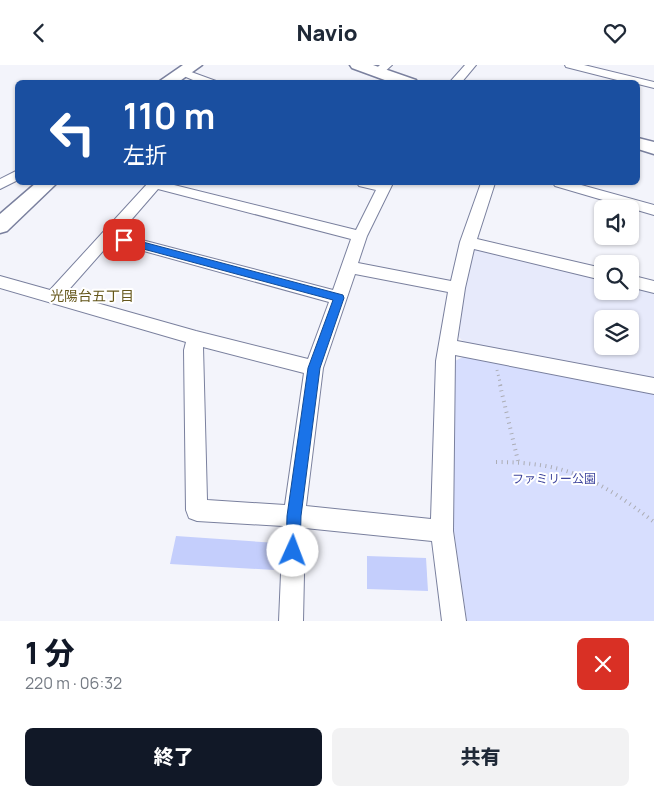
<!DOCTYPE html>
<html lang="ja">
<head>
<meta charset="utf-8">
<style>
	:root { --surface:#fff; --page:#f2f2f3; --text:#1f2937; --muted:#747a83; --accent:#111827 }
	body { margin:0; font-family:Manrope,"Noto Sans JP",sans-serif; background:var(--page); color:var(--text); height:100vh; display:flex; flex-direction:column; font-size:19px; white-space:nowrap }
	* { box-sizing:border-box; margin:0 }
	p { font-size:16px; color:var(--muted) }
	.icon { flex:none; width:28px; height:28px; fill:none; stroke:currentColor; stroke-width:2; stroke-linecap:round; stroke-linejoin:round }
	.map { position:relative; height:556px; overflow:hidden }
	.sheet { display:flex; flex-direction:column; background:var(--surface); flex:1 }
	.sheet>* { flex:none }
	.top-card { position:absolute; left:15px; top:15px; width:625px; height:105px; border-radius:8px; box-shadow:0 1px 4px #0004; background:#1a4fa0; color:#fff; overflow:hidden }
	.tools { position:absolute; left:594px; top:135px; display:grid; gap:10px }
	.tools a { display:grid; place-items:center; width:45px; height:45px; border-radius:8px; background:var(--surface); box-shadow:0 1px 4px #0004; font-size:25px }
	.pin { position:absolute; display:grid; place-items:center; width:42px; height:42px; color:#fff; margin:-21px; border-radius:10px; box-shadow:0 2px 8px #0006 }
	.me { position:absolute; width:55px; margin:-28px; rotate:2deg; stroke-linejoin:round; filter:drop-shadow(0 0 4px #0008) }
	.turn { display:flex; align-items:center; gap:18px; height:105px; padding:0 25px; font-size:22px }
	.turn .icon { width:65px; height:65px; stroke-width:2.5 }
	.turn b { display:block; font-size:35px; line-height:42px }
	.round { display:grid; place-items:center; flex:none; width:52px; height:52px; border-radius:8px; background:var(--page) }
	.overview { display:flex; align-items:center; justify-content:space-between; height:85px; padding:0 25px }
	h1 { font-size:30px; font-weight:800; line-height:38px; color:var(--accent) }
	.button { display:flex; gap:10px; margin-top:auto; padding:10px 25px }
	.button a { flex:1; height:58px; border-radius:8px; background:var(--accent); color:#fff; font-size:20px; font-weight:800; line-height:58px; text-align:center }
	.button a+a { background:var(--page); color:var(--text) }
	header { display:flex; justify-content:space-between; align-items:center; height:65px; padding:0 25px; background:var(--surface); font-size:22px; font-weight:800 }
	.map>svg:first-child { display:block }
</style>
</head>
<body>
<header><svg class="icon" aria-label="back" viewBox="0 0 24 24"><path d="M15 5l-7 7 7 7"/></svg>Navio<svg class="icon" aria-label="heart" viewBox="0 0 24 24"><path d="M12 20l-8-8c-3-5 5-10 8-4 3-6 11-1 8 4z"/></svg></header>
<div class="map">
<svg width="654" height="556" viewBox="0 0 654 556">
	<rect width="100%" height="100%" fill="#f3f4fb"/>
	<!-- built -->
	<path fill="#e7eafb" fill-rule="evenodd" d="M479,183L602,214V226H630V221L654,227V314L464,277L459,272L464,230L471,186ZM602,254H630V281H602Z"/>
	<!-- green -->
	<polygon fill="#d7defe" points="465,291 654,327 654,556 467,556 454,466 453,297"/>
	<!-- building -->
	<g fill="#c4cefc">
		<polygon points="176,471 277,478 274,505 170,499"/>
		<polygon points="367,491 426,493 428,526 367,524"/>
	</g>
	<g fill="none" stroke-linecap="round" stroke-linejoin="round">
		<defs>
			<g id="street">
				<polygon points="380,0 392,0 382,9 374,9 372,7"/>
				<polygon points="465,0 476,0 461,18 449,18"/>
				<polygon points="565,0 584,0 654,17 654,23 638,19 638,18 629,18 566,2"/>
				<polygon points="183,4 216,16 217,18 200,18 179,9 177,7 179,5"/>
				<polygon points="18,105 18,115 0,124 0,114"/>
				<path d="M148,118H166L356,165L376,125L359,121L357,118H393L367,171L358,198L451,216L460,177L481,118H495L477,174L602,203V215L474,184L465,223L457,276L654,313V329L455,290L453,466L466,556H442L432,476L305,463L303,556H279L283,461L197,456L189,453L186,445L184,285L186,277L0,223V211L50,225ZM158,124L351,174L333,225L119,169ZM111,177L329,237L308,294L196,266L65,229ZM355,209L448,227L436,296L431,454L306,441L323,303ZM203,282L304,308L285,440L207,435Z"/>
				<polygon points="553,118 574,118 654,140 654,150 555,121"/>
				<polygon points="630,210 654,216 654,228 630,222"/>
			</g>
			<g id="secondary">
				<polygon points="183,0 202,0 177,18 157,18"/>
				<polygon points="350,0 373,0 416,15 418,18 393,18 352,3"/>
				<polygon points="638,73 654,77 654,89 638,84"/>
				<polygon points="36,118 57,118 7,166 0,168 0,149"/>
			</g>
		</defs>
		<!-- street casing -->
		<use href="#street" stroke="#7a809e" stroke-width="2"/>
		<!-- secondary casing -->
		<use href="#secondary" stroke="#7a809e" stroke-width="3"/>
		<!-- path-far1 -->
		<polyline stroke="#acadb5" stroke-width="3" stroke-dasharray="1 4" stroke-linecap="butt" points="497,305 501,321"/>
		<!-- path -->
		<g stroke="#acadb5" stroke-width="4" stroke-dasharray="1 4.5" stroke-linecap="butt">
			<polyline points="500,320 518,396"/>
			<path d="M496,397C566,397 600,415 654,457"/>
		</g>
		<!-- street -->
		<use href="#street" fill="#fff" fill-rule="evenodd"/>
		<!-- secondary -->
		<use href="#secondary" fill="#fff" fill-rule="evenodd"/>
	</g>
	<!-- route -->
	<polygon fill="#1a73e8" stroke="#114b97" points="124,172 343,230 344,233 320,303 301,451 300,486 298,491 293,493 288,491 286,486 287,451 308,303 333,235 121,178 120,175"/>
	<g text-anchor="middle" stroke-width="4" stroke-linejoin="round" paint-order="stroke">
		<!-- park labels -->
		<g font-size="12" fill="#40479e" stroke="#fff">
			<text x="554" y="418">ファミリー公園</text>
		</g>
		<!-- neighbourhood labels -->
		<g font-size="14" fill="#65571b" stroke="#fff">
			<text x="92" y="236">光陽台五丁目</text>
		</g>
	</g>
</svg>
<div class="tools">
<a><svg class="icon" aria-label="sound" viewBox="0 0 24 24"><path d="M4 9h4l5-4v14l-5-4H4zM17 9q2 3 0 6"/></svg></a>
<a><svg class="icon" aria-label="search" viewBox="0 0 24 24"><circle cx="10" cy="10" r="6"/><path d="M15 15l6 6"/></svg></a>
<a><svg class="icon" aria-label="layers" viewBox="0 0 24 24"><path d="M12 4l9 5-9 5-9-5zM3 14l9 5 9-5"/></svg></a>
</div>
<div class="pin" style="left:124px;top:175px;background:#d93025"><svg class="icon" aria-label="arrive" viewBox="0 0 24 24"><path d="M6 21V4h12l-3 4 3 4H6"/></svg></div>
<svg class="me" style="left:293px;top:486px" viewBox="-20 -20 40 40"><circle r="19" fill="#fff"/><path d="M0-13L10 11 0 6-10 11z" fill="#1a73e8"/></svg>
<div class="top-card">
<div class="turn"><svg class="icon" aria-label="left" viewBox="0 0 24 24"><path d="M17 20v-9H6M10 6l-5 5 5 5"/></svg><div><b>110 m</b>左折</div></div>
</div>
</div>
<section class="sheet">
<div class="overview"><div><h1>1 分</h1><p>220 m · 06:32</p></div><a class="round" style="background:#d93025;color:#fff"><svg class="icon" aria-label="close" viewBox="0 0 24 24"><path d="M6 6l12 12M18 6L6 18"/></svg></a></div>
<div class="button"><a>終了</a><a>共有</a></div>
</section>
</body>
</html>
